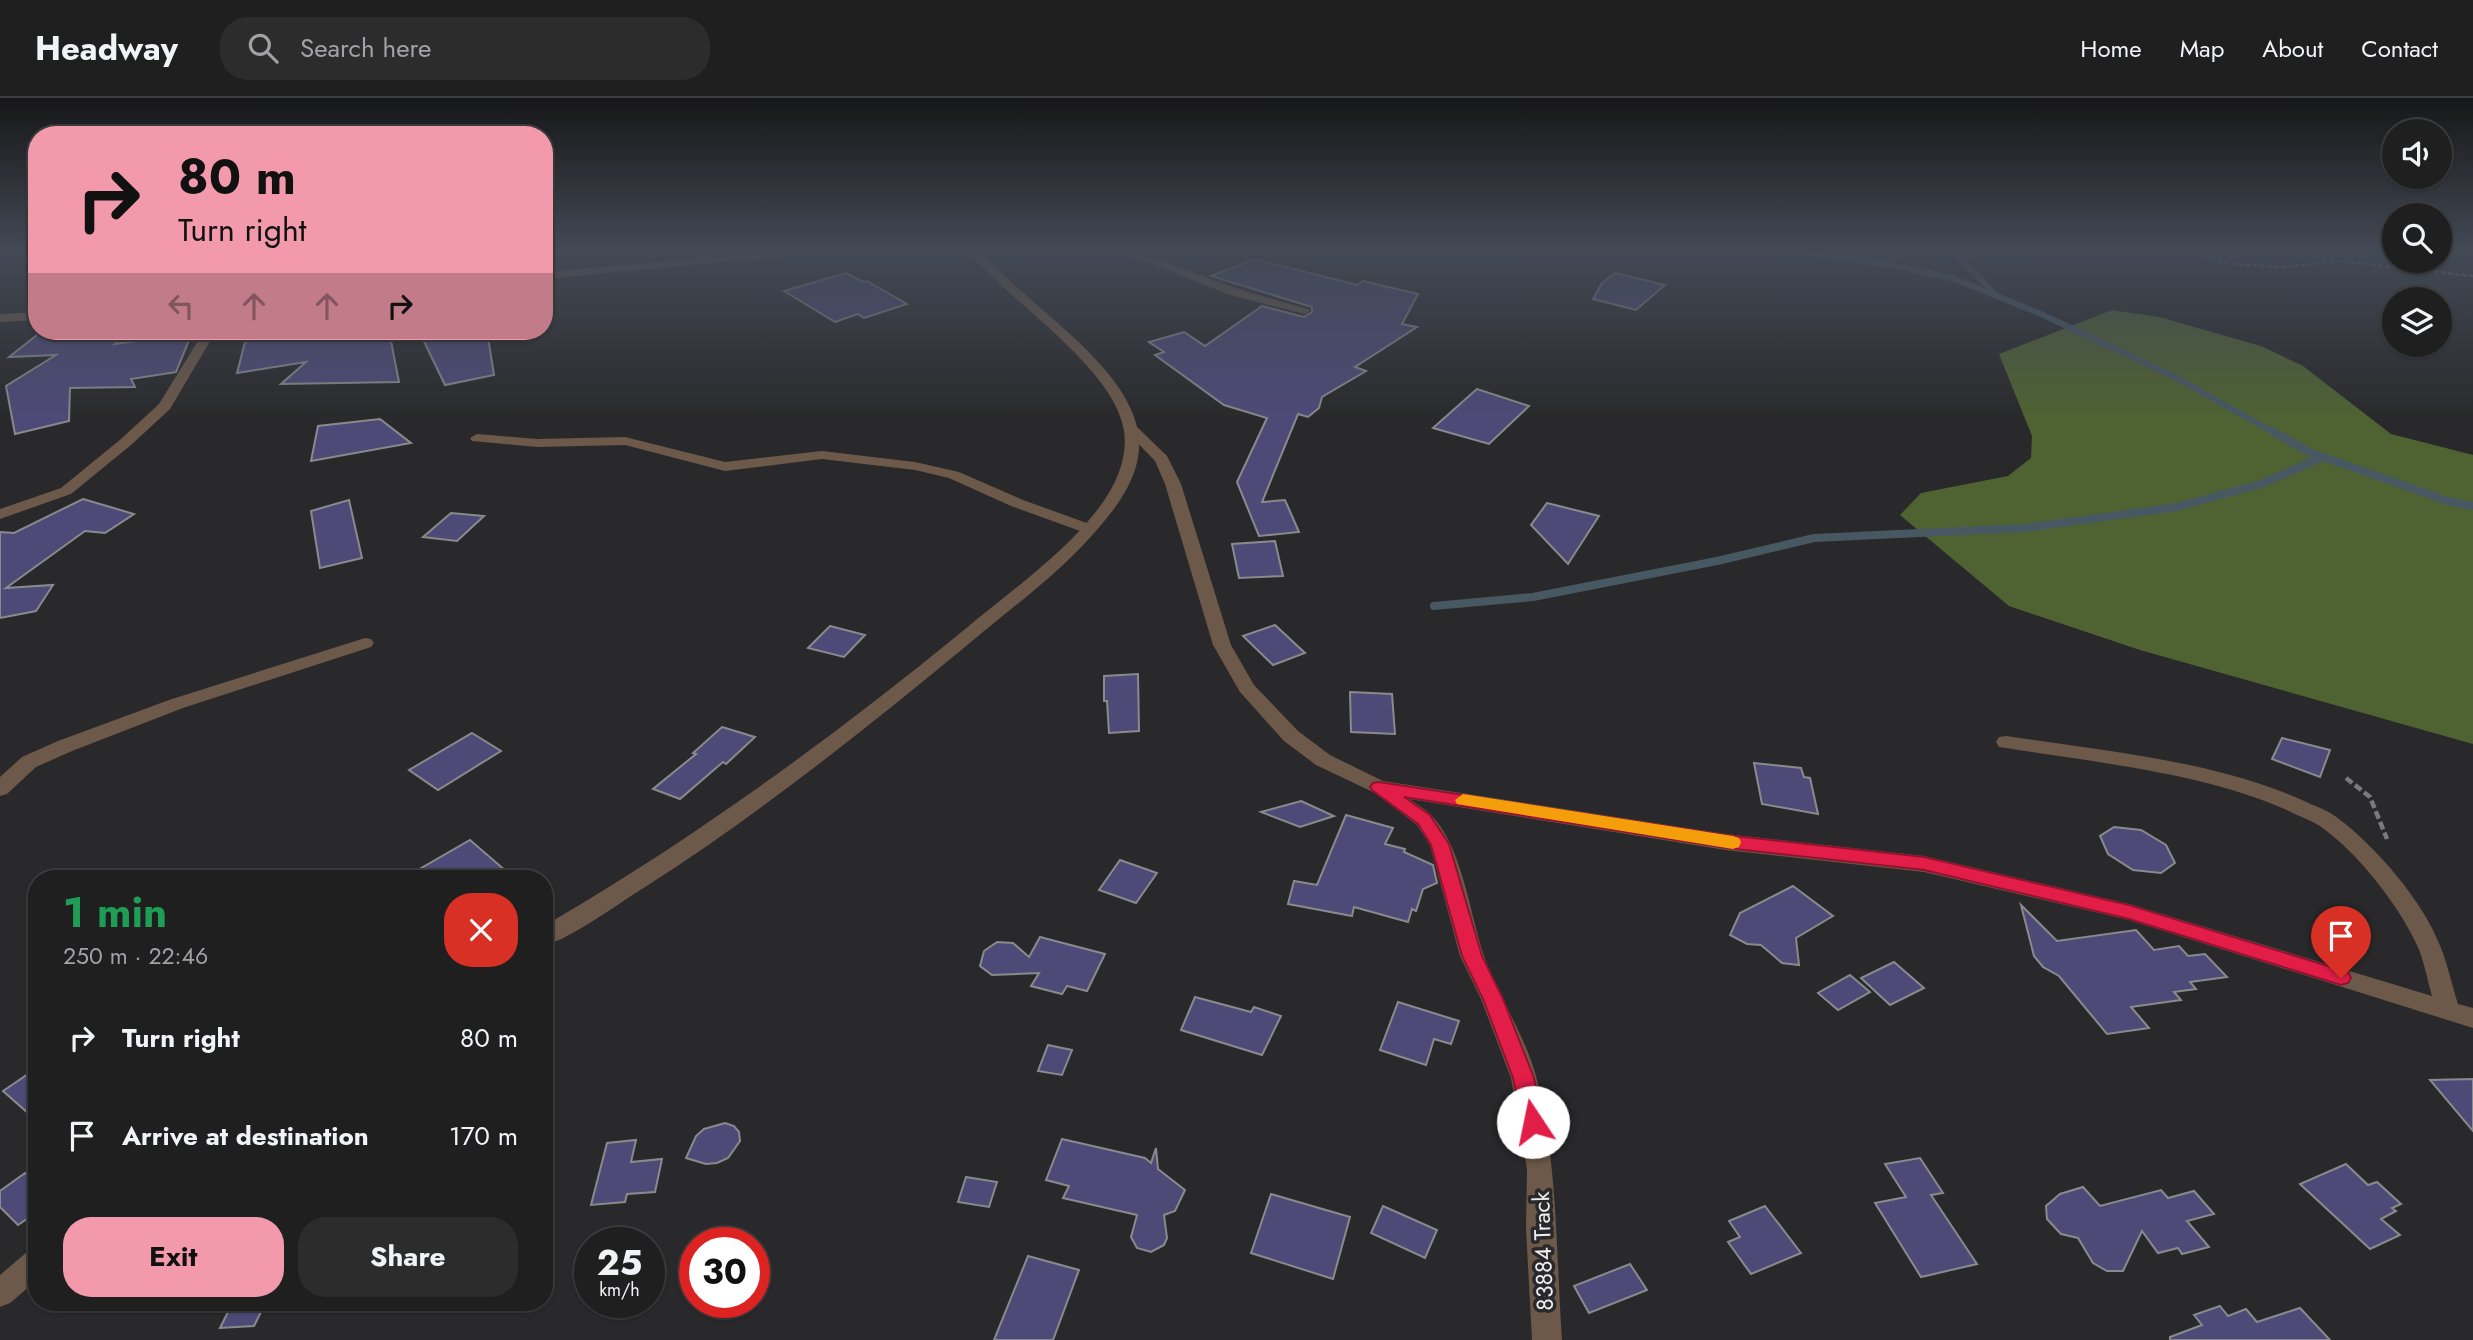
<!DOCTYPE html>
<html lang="en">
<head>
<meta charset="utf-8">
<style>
	:root { --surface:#1f1f20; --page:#2c2c2d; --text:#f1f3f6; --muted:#a1a2a5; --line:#3c3d3e; --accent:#f29aac }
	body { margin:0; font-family:Jost,sans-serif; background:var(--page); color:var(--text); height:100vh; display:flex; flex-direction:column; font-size:26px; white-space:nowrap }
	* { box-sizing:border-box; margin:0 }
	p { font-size:23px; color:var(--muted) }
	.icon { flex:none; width:38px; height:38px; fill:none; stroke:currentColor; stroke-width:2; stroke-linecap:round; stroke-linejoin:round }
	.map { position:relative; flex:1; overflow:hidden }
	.details { position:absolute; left:28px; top:772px; width:525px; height:441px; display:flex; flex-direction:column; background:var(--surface); border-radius:28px; box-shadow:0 2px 5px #0004,0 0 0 2px var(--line) }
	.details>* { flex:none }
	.top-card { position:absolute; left:28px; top:28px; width:525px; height:214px; border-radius:28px; box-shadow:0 2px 5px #0004,0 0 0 2px var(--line); background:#f29aac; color:#111; overflow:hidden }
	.controls { position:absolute; left:2382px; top:21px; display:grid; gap:14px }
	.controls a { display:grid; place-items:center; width:70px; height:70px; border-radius:50%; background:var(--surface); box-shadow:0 2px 5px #0004,0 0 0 2px var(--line); font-size:35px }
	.speed { position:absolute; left:574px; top:1129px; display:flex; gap:14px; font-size:35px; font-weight:700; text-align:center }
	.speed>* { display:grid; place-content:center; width:91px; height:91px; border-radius:50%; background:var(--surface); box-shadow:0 2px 5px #0004,0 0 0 2px var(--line); line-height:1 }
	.speed small { font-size:18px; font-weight:400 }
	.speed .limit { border:10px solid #d22; background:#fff; color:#111 }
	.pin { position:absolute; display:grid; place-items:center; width:60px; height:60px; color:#fff; margin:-72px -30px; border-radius:50% 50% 50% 0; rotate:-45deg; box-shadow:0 0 7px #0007 }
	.pin .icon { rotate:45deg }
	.me { position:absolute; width:77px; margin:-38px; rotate:349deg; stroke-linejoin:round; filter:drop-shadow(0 0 5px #0008) }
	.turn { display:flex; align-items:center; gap:24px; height:147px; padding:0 35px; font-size:32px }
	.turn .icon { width:91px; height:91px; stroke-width:2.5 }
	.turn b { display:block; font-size:49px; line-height:60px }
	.lanes { display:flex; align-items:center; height:66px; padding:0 35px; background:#0003; justify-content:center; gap:35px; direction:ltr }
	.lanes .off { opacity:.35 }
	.round { display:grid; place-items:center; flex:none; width:74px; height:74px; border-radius:28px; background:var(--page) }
	.headline { display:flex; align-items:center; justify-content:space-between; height:119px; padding:0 35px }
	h1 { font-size:42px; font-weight:700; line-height:52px; color:#1e9e55 }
	.primary-button { display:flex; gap:14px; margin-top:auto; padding:14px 35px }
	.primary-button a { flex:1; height:80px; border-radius:28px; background:var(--accent); color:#111; font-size:28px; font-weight:700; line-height:80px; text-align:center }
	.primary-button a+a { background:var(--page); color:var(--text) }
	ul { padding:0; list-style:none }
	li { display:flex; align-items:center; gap:21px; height:98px; padding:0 35px }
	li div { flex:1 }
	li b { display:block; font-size:26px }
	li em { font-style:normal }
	header { display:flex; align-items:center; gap:42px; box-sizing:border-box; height:98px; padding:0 35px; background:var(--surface); border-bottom:2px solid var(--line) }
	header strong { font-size:33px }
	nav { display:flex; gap:38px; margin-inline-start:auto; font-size:24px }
	.search { width:490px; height:63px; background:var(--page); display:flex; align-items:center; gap:18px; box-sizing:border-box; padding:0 24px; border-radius:28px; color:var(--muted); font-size:26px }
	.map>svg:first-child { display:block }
</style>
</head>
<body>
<header>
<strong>Headway</strong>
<div class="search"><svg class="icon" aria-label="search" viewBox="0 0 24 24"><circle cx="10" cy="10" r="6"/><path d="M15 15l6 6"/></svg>Search here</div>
<nav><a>Home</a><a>Map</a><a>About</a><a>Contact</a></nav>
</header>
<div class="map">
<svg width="2473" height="1242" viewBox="0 0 2473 1242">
	<rect width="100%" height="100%" fill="#29292b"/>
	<!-- forest -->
	<polygon fill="#4f6332" points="2112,212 2159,219 2261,248 2303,268 2391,336 2473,357 2473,646 2140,552 2009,508 1900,417 1921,395 2008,378 2031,360 2032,338 1999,256"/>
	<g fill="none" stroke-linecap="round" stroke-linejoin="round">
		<!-- stream-far1 -->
		<g stroke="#475863" stroke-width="6">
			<polyline points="1793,152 1891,167 1952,180 2039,215 2175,279 2275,335"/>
			<polyline points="1952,152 1993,194"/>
		</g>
		<!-- stream -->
		<g stroke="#475863" stroke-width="8">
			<polyline points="2272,333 2309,354 2451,404 2473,408"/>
			<polyline points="1434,508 1533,499 1717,463 1814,440 2025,430 2177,409 2261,386 2323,359"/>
		</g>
	</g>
	<!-- building -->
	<g fill="#4d4a78" stroke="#8a8a8d" stroke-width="2">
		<polygon points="1254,161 1357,187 1363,183 1418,196 1402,226 1417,229 1355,269 1366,273 1322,299 1319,310 1308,319 1298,316 1262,404 1285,402 1299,434 1259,438 1237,384 1267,320 1224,307 1155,257 1164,254 1149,244 1184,234 1205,248 1262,208 1304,219 1312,214 1312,209 1211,178"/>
		<polygon points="846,175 863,184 867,183 907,206 864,220 858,216 835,224 784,193"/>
		<polygon points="1615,175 1665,187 1636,212 1593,201 1602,185"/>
		<polygon points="42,233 130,233 115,246 192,235 176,274 131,281 135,289 70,290 69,323 15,336 6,288 56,257 9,259"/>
		<polygon points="310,233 389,233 399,284 281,286 306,264 237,275 245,244"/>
		<polygon points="419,233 487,233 494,277 445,287"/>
		<polygon points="1477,291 1529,308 1489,346 1433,330"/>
		<polygon points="380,321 411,345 311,363 318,328"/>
		<polygon points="83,401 134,416 105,435 85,433 6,490 53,487 36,513 0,520 0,434 14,435"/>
		<polygon points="349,402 362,460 320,470 311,413"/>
		<polygon points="1547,405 1599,418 1568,466 1531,427"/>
		<polygon points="451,415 484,418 457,443 423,439"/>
		<polygon points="1275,443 1283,478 1239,480 1232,446"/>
		<polygon points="1275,527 1305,555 1273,567 1243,538"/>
		<polygon points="830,528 865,537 844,559 808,550"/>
		<polygon points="1138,576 1139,633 1109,635 1107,603 1104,603 1104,578"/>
		<polygon points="1350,594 1392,596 1395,636 1351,634"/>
		<polygon points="722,629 755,639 726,666 723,664 680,701 653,691 696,656 693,655"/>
		<polygon points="472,635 501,653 438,692 409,672"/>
		<polygon points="2282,640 2330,652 2320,679 2272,661"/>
		<polygon points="1754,665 1801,670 1804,679 1810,680 1818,716 1762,706"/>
		<polygon points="1301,703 1334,718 1300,729 1261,714"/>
		<polygon points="1346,717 1393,730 1385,746 1405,751 1404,754 1433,767 1437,785 1423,791 1416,813 1412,811 1408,824 1354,809 1352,818 1288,806 1294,783 1317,787"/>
		<polygon points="2114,729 2141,732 2166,747 2175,765 2161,775 2133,772 2108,756 2100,738"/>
		<polygon points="470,742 514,780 404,780"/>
		<polygon points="1120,762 1157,775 1136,805 1099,792"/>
		<polygon points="1793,788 1833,818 1796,840 1799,867 1782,865 1761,847 1747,846 1730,837 1740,815"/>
		<polygon points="2021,807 2057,843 2136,832 2154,852 2179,848 2188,858 2205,856 2227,879 2190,884 2196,891 2174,894 2181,902 2131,909 2149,930 2107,936 2059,878 2043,869 2034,858"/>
		<polygon points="1040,839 1105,856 1087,893 1067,888 1062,896 1031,888 1039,875 992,877 980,868 984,853 997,844 1013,845 1029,859"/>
		<polygon points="1894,864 1924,890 1890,907 1861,880"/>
		<polygon points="1850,877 1870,894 1838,912 1818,895"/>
		<polygon points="1195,899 1251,914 1254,909 1281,918 1262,957 1181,932"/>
		<polygon points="1398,904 1459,923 1451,946 1434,941 1426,967 1380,952"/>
		<polygon points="1048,947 1072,952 1062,977 1038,973"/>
		<polygon points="37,970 37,1023 3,993"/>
		<polygon points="2473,981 2473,1033 2430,982"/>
		<polygon points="725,1025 734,1028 739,1034 740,1043 728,1060 717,1065 706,1066 686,1060 696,1038 704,1031"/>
		<polygon points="1062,1041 1145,1060 1151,1065 1156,1050 1158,1071 1185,1092 1175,1113 1164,1117 1167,1140 1164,1147 1151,1154 1137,1150 1131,1139 1137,1117 1063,1100 1069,1088 1046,1082"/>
		<polygon points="636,1042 631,1064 662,1061 655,1094 627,1096 625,1104 591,1107 607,1045"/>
		<polygon points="1920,1060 1943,1095 1931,1097 1977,1166 1921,1179 1875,1105 1906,1099 1885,1066"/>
		<polygon points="2346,1066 2368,1087 2377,1084 2401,1106 2392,1110 2396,1113 2381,1121 2400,1137 2370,1151 2300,1086"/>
		<polygon points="25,1075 37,1086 37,1114 18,1127 0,1109 0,1093"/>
		<polygon points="966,1079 997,1084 989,1109 958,1104"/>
		<polygon points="2083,1089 2100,1108 2161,1092 2168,1100 2194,1093 2214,1116 2187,1123 2209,1149 2182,1156 2178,1150 2158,1155 2142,1133 2123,1173 2107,1173 2093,1165 2078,1140 2061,1136 2047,1121 2046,1108 2060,1096"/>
		<polygon points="1271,1096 1350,1119 1333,1181 1251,1155"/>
		<polygon points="1383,1108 1437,1132 1425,1160 1371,1135"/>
		<polygon points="1765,1108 1801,1155 1751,1176 1728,1144 1740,1139 1729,1123"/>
		<polygon points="1028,1158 1079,1172 1053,1242 994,1242"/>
		<polygon points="1630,1166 1647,1192 1589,1215 1574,1188"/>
		<polygon points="233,1204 266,1204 254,1228 220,1230"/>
		<polygon points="2220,1208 2228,1218 2246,1211 2257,1224 2300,1210 2330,1242 2170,1242 2170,1239 2202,1227 2194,1217"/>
	</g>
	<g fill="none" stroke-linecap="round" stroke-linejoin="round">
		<!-- path-far1 -->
		<polyline stroke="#7a7a7c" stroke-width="2.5" stroke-dasharray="4.5 2.5" stroke-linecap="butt" points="2185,152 2227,165 2247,167 2282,169 2339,163 2473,178"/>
		<!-- path -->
		<polyline stroke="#7a7a7c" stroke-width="4.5" stroke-dasharray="8 3.5" stroke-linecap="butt" points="2346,680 2370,699 2387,741"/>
		<!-- service -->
		<polygon fill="#6c5949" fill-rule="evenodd" points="696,152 704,152 706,166 700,166"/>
		<!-- minor -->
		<g fill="#6c5949" fill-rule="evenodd">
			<polygon points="1117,152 1132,152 1238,191 1311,212 1305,216 1230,197"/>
			<polygon points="204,233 216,233 170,311 131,347 71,396 0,421 0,411 61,390 121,341 159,306"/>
			<path d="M1131,327L1136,328L1167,358L1181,386L1231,547L1254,587L1298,633L1330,657L1383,683L1726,736L1924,758L2129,806L2432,898C2427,881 2424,862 2417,847C2398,806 2357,754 2320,728C2311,722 2300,719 2291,714C2207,675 2098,665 2006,650L1999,649L1996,644L1999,639L2006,638C2099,652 2216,663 2302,702C2312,707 2325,711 2335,718C2375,747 2424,804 2441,850C2448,868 2452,887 2458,906L2473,910V930L2129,822L1924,774L1726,752L1409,701C1416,706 1424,710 1430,716C1461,745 1470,815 1483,855C1497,897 1526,938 1537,982C1558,1067 1556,1156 1562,1242H1532L1526,1130L1527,1071L1511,980L1481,901L1460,858L1430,747L1417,727L1375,695L1316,667L1284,643L1240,594L1213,547L1165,386L1155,363L1124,331Z"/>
			<polygon points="477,336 537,341 625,339 725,364 822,353 915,364 959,374 1023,402 1095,428 1097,431 1089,436 1083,434 1011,408 949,380 915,372 822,361 725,373 625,347 537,349 472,343 470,340"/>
			<polygon points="365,540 371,541 374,545 371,549 183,610 72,653 36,669 7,696 0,698 0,679 22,659 58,643 169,602"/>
		</g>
		<!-- tertiary -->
		<g fill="#6c5949" fill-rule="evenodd">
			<polygon points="786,152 823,152 817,155 544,181 544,174"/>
			<path d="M967,152H978C995,167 1010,184 1028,199C1067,234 1136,286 1139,342C1141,374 1121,404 1101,427C1064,472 1015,507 971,544C866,631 759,716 645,789C616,807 575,838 544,848V828C693,741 831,641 964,532C1010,493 1065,456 1101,407C1116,386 1128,360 1124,333C1116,277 1030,217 992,178C984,170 973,161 967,152Z"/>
			<polygon points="37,214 37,222 0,224 0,216"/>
			<polygon points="37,1151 37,1182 10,1205 0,1209 0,1177 27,1154"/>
		</g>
	</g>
	<!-- sky -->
	<linearGradient id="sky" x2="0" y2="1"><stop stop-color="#171718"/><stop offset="0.47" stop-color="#434955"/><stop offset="1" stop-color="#434955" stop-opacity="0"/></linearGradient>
	<rect width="2473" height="325" fill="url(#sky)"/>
	<!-- route -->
	<polygon fill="#e11d48" stroke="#92132f" stroke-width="2" points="1379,684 1726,737 1924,759 2129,807 2341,872 2348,874 2351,880 2348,885 2341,887 2129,821 1924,772 1726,750 1404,699 1430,717 1449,746 1482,858 1503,901 1534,980 1543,1024 1540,1031 1533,1034 1525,1031 1522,1024 1513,980 1483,901 1462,858 1431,747 1418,726 1373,693 1370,689 1373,685"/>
	<!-- slow -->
	<polygon fill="#f59e0b" points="1463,696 1733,738 1739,740 1741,744 1739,749 1733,751 1457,706 1455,702"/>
	<g text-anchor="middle" stroke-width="7" stroke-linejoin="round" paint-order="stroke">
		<!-- near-street labels -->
		<g font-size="23" fill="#eeeef0" stroke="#29292b">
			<text transform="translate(1543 1153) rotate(-92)" y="8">83884 Track</text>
		</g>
	</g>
</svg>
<div class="controls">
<a><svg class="icon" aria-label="sound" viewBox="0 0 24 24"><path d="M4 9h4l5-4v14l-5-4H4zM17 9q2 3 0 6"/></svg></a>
<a><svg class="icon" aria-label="search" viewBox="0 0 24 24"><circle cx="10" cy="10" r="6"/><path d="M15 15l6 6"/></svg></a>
<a><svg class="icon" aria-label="layers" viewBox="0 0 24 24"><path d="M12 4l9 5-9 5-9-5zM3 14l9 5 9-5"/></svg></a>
</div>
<div class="speed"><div>25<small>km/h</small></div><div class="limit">30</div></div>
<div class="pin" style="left:2341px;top:880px;background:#d93025"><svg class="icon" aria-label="arrive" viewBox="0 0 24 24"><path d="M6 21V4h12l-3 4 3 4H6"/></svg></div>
<svg class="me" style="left:1533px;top:1024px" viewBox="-20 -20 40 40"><circle r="19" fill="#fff"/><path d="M0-13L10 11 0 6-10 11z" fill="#e11d48"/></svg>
<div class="top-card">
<div class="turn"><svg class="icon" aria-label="right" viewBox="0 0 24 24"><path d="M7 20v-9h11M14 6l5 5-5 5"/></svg><div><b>80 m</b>Turn right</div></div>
<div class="lanes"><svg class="icon off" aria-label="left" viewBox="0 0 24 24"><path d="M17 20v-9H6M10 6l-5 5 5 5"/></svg><svg class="icon off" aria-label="ahead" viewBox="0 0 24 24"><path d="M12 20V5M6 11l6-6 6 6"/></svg><svg class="icon off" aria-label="ahead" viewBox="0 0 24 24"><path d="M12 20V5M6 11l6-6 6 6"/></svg><svg class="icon" aria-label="right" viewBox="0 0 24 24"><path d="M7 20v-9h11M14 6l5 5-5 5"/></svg></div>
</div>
<section class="details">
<div class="headline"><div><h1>1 min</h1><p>250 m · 22:46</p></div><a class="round" style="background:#d93025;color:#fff"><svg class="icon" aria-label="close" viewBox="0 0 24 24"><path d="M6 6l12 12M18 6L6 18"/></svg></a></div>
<ul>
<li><svg class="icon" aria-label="right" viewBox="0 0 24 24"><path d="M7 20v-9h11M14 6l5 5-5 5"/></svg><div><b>Turn right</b></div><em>80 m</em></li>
<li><svg class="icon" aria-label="arrive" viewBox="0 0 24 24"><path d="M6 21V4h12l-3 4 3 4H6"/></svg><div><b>Arrive at destination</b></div><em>170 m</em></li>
</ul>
<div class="primary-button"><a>Exit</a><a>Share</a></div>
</section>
</div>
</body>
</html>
